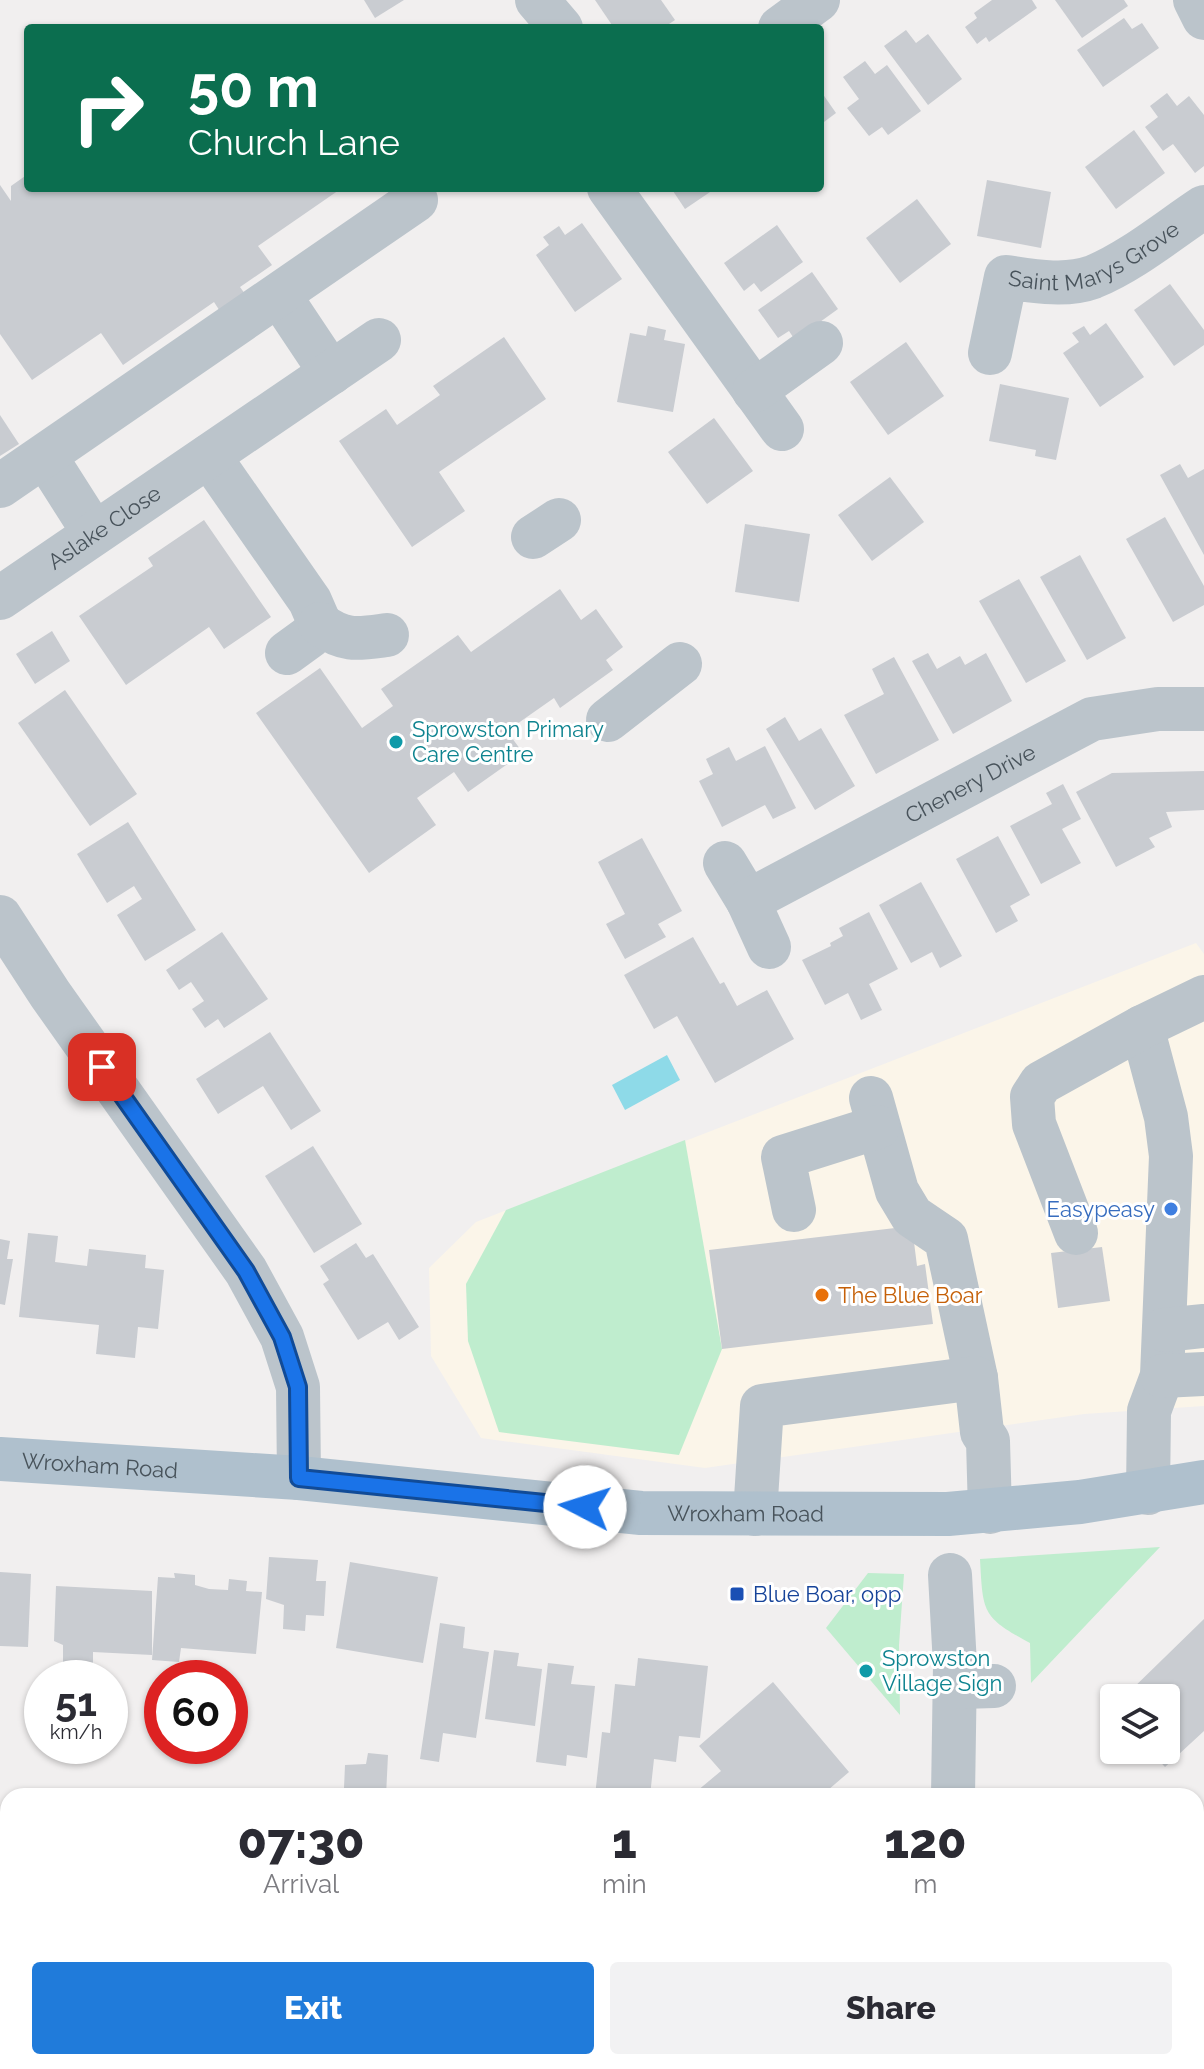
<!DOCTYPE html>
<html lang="en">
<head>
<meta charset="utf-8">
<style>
	:root { --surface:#fff; --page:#f2f2f3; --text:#2b2b33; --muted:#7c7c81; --accent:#207bda }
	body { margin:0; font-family:Raleway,sans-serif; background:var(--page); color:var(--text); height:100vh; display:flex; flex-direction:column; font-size:30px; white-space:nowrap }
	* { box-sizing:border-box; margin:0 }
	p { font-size:26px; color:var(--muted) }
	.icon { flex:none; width:44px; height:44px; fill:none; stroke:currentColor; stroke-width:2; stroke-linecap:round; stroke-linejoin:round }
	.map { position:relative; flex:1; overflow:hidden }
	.sheet { position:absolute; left:0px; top:1788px; width:1204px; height:282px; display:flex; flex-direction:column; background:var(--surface); border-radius:24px 24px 0 0; box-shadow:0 2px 6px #0004 }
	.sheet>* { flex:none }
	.banner { position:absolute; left:24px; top:24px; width:800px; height:168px; border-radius:8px; box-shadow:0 2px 6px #0004; background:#0b6e4f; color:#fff; overflow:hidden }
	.controls { position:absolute; left:1100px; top:1684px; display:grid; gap:16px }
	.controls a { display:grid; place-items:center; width:80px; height:80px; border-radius:8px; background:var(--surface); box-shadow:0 2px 6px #0004; font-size:40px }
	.speed { position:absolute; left:24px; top:1660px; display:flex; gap:16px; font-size:40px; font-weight:700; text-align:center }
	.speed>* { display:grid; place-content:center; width:104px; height:104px; border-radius:50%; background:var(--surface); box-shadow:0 2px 6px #0004; line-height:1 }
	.speed small { font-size:20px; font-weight:400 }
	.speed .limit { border:12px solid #d22; background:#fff; color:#111 }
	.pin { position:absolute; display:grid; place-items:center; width:68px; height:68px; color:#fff; margin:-34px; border-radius:16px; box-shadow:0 4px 12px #0006 }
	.me { position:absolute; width:88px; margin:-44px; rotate:275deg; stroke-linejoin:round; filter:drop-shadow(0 0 6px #0008) }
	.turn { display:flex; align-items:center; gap:28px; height:168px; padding:0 32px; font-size:36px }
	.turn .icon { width:104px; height:104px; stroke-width:2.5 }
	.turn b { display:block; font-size:56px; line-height:68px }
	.eta { display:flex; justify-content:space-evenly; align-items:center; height:136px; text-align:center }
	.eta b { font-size:48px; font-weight:800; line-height:56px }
	.cta { display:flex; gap:16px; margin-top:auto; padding:16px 32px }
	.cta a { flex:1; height:92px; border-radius:8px; background:var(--accent); color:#fff; font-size:32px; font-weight:800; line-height:92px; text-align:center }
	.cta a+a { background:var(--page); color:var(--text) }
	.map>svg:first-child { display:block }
</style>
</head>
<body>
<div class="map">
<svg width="1204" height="2069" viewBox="0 0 1204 2069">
	<rect width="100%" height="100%" fill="#f1efef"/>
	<!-- commercial -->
	<polygon fill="#fbf5e9" points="1196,943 1204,954 1204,1406 1084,1414 705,1468 481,1438 431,1356 429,1268 476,1222"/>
	<!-- green -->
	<g fill="#bfedce">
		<polygon points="685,1140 722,1349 679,1455 499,1432 468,1341 466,1284 506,1210"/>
		<path d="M1160,1547L1031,1683L1030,1643C982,1617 983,1613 980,1559Z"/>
		<polygon points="868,1573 904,1574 899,1645 900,1715 826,1628"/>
	</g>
	<!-- water -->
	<polygon fill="#8edae8" points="667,1055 680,1080 625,1110 612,1085"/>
	<!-- building -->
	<g fill="#c9ccd1">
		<polygon points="364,0 404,0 375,18"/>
		<polygon points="595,0 661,0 675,20 663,28 614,28"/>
		<polygon points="992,0 1032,0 1037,8 989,42 986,37 977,44 965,27 977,18 974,13"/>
		<polygon points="1055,0 1124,0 1128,6 1082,38"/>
		<polygon points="1124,18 1132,29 1142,23 1159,48 1103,87 1077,50"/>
		<polygon points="906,30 916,43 928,34 962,79 928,105 884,46"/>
		<polygon points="865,61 875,74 887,65 921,111 888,135 882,127 869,136 847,108 859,99 843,77"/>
		<polygon points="820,90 836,113 820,125"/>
		<polygon points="1167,93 1177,106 1189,96 1204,115 1204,166 1195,173 1173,144 1163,151 1145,127 1158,117 1150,106"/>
		<polygon points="1134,130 1165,173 1116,209 1085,167"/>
		<polygon points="28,174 28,188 342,188 258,246 272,265 240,287 250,301 225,319 214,302 123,365 101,333 32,380 0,334 0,185 11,201 11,186"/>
		<polygon points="987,180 1051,192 1041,248 977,236"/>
		<polygon points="671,188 716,188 685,209"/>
		<polygon points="917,199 951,244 900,283 866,238"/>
		<polygon points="582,223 622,279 575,312 536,255 549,245 543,237 559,226 565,235"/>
		<polygon points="777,225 803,262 761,292 754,283 744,291 724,263"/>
		<polygon points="812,272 838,309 795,340 789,331 778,338 758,310"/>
		<polygon points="1170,284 1204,330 1204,345 1174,366 1134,310"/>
		<polygon points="1106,323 1144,377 1100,407 1063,353 1079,342 1072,333 1084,326 1090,335"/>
		<polygon points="648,326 666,330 664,340 685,344 673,412 617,402 630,333 646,336"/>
		<polygon points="504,337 546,399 439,472 465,511 412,547 339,441 386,409 397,425 440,395 433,386"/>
		<polygon points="906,342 944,396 888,435 850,382"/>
		<polygon points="1000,384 1069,398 1056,460 1035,456 1036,450 989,441"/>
		<polygon points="0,415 19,444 0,456"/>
		<polygon points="714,418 753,471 707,504 668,452"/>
		<polygon points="1180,464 1188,478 1204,469 1204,555 1160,475"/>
		<polygon points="890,477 924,522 872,561 838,515"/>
		<polygon points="1165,517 1204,586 1204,605 1173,622 1126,539"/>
		<polygon points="204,520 271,617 224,649 209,627 126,685 79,616 153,566 148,558"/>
		<polygon points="745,524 810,534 799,602 735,592"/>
		<polygon points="1080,555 1126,638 1087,660 1040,577"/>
		<polygon points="1019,579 1066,661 1026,683 979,601"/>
		<polygon points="560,589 581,620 596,609 623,647 606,660 613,670 560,708 554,698 507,731 523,753 468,792 454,772 417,798 436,825 369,873 256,713 320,668 362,728 393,706 381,689 458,635 471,652"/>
		<polygon points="52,631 70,661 35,684 16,654"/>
		<polygon points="928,653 937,669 960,656 965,665 986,653 1012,701 953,734 912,661"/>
		<polygon points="894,657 939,740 876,774 844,715 884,694 872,669"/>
		<polygon points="65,690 137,794 90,826 18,723"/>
		<polygon points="785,717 799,741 821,728 855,786 815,810 766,729"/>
		<polygon points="765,746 796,808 773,819 765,805 722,827 699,781 713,774 706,759 729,747 736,761"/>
		<polygon points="1204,771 1204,810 1166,812 1172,827 1149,838 1155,847 1116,867 1076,792 1112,773"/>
		<polygon points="1063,784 1081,819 1062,829 1081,863 1041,884 1010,826 1052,804 1046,793"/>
		<polygon points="128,822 196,930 145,961 117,915 142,899 134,886 107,903 77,854"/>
		<polygon points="998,836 1030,895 1010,906 1018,921 996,933 956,859"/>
		<polygon points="642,838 682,911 658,924 666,937 625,959 606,924 625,914 598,862"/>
		<polygon points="921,882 962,956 940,968 932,952 911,963 879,905"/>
		<polygon points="869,912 898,969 869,984 882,1010 861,1020 848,993 825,1005 802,960 831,946 830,943 843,936 839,928"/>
		<polygon points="222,932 268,999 224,1028 218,1019 205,1028 192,1009 204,1001 191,982 179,990 166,970"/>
		<polygon points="693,937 720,984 724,982 737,1006 767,990 794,1039 715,1083 677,1016 654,1029 624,975"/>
		<polygon points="270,1032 321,1111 291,1130 263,1086 218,1114 196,1079"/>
		<polygon points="313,1146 362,1224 314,1253 265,1176"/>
		<polygon points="912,1226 917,1266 925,1264 933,1324 722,1349 709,1250"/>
		<polygon points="28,1233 58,1236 55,1262 87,1266 89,1249 146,1255 145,1268 164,1270 158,1329 138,1327 135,1358 96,1354 99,1325 19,1317"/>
		<polygon points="0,1239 10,1241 7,1259 13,1259 5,1305 0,1304"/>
		<polygon points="356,1243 366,1258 373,1254 419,1327 399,1340 388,1322 358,1340 323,1284 329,1280 320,1266"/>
		<polygon points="1102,1247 1110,1301 1058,1308 1051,1253"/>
		<polygon points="269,1557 318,1560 316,1581 326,1581 324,1616 306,1615 305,1631 283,1629 284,1605 266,1599"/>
		<polygon points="350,1562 438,1577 423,1663 336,1648"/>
		<polygon points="0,1572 31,1574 28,1647 0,1646"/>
		<polygon points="174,1573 195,1575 195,1585 209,1589 228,1590 229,1579 247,1581 246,1591 262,1592 256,1654 181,1648 179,1662 152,1660 158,1577 175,1578"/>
		<polygon points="56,1586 152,1591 152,1655 93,1652 93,1664 63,1663 63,1645 54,1641"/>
		<polygon points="1204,1619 1204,1731 1165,1767 1149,1750 1166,1750 1166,1698 1128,1698 1125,1696"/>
		<polygon points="440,1623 465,1627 463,1648 489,1652 476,1738 443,1733 439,1762 420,1759"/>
		<polygon points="494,1650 519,1653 517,1666 542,1669 535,1726 485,1719"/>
		<polygon points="638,1658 708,1666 700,1738 679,1736 676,1762 654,1759 650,1796 595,1796 602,1732 610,1733 615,1684 635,1686"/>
		<polygon points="548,1663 574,1666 571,1684 595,1686 587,1758 567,1755 566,1766 536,1762"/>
		<polygon points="773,1682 849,1772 821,1796 691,1796 721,1771 699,1746"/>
		<polygon points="368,1753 388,1755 386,1796 352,1796 352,1789 344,1788 345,1765 366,1764"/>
		<polygon points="0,1826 8,1826 8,1919 0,1920"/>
		<polygon points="1196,1837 1204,1838 1204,1925 1196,1924"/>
		<polygon points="8,2027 8,2062 16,2062 16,2069 0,2069 0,2028"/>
		<rect x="59" y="2062" width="95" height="7"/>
		<rect x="182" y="2062" width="96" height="7"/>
		<rect x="298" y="2062" width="71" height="7"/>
		<polygon points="419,2062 493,2062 489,2069 416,2069"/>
		<rect x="742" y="2062" width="79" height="7"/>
	</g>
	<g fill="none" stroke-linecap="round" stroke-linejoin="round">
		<!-- minor -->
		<g stroke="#bbc4cb" stroke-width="44">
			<polyline points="537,0 561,28"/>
			<polyline points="1195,0 1204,18"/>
			<polyline points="780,28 818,0"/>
			<polyline points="609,188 782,429"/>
			<polyline points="279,295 331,373"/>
			<path id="s1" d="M990,353L1006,277C1033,281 1066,287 1093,277C1132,261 1169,230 1204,207"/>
			<polyline points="754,391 821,343"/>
			<polyline points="45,456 94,533"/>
			<polyline points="209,456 310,601 320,624 309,637 287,653"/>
			<polyline points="0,486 416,200"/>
			<polyline points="533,537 559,520"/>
			<path id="s2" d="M0,598L379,340"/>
			<path d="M320,624C345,642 357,639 387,635"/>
			<polyline points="608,720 680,664"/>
			<polyline points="725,863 748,901"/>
			<polyline points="0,917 50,994 246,1271 282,1337 298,1387 299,1478"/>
			<path id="s3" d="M769,947L748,901L1092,719L1158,709H1204"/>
			<polyline points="1142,1027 1166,1117 1171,1156 1162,1376 1149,1411 1148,1493"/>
			<polyline points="871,1098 897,1191 912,1216 946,1239 976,1378"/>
			<polyline points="794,1210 783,1157 878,1127"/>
			<polyline points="1076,1233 1034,1124 1032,1097 1041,1083 1142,1027 1204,997"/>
			<polyline points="1164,1330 1204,1326"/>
			<polyline points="1162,1376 1204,1374"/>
			<polyline points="755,1514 762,1406 976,1378 982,1432 988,1441 990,1512"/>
			<polyline points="950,1575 955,1665 953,1796"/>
			<polyline points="955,1665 962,1687 994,1686"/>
			<polyline points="0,1964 8,1963"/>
			<polyline points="929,2069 929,2062"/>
		</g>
		<!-- major -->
		<path stroke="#afc0cd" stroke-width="44" id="s4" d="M0,1459L299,1478L641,1513L948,1514L1080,1502L1204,1482"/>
	</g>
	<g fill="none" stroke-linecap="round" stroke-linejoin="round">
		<defs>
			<polyline id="route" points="102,1067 246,1271 282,1337 298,1387 299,1478 585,1507"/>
		</defs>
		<!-- route casing -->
		<use href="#route" stroke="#114b97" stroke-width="20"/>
		<!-- route -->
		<use href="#route" stroke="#1a73e8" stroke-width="14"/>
	</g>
	<!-- markers -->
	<g fill="#0f9aa8" stroke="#fff" stroke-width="3">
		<circle cx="396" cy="742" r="8"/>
		<circle cx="866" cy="1671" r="8"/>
	</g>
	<circle fill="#3f7fe0" stroke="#fff" stroke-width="3" cx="1171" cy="1209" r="8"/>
	<circle fill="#e8710a" stroke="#fff" stroke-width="3" cx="822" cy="1295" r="8"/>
	<rect fill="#1a4fb4" stroke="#fff" stroke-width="3" x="729" y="1586" width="16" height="16" rx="4"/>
	<g text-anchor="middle" stroke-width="6" stroke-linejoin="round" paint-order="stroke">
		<!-- street labels -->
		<g font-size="22" fill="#48535b" stroke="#fff">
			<text dy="8" stroke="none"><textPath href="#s1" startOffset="172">Saint Marys Grove</textPath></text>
			<text dy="8" stroke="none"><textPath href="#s2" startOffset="126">Aslake Close</textPath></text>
			<text dy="8" stroke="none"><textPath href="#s3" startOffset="302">Chenery Drive</textPath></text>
			<text dy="8" stroke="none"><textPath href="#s4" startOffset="100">Wroxham Road</textPath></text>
			<text dy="8" stroke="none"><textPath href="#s4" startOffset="748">Wroxham Road</textPath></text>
		</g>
		<!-- culture labels -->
		<g font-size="22" fill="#0d838f" stroke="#fff" text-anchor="start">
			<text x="412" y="737">Sprowston Primary<tspan x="412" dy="25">Care Centre</tspan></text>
			<text x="882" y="1666">Sprowston<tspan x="882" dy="25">Village Sign</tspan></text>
		</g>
		<!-- shop labels -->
		<g font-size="22" fill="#366cbe" stroke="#fff" text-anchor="end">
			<text x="1155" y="1217">Easypeasy</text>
		</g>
		<!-- food labels -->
		<g font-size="22" fill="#c56008" stroke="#fff" text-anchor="start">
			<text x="838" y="1303">The Blue Boar</text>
		</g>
		<!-- transit labels -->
		<g font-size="22" fill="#164399" stroke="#fff" text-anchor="start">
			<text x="753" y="1602">Blue Boar, opp</text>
		</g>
	</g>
</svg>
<div class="controls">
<a><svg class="icon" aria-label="layers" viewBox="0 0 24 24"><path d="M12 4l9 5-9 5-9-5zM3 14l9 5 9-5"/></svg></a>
</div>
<div class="speed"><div>51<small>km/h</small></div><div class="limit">60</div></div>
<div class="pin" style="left:102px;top:1067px;background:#d93025"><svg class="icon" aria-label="arrive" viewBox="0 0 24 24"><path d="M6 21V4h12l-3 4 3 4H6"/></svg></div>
<svg class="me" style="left:585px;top:1507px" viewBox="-20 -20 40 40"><circle r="19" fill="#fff"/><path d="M0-13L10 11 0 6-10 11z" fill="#1a73e8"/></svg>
<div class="banner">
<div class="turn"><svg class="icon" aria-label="right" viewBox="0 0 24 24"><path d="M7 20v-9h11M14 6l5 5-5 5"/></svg><div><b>50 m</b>Church Lane</div></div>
</div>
<section class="sheet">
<div class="eta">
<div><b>07:30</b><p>Arrival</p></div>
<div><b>1</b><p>min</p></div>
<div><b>120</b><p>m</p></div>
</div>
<div class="cta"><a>Exit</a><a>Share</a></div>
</section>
</div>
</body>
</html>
